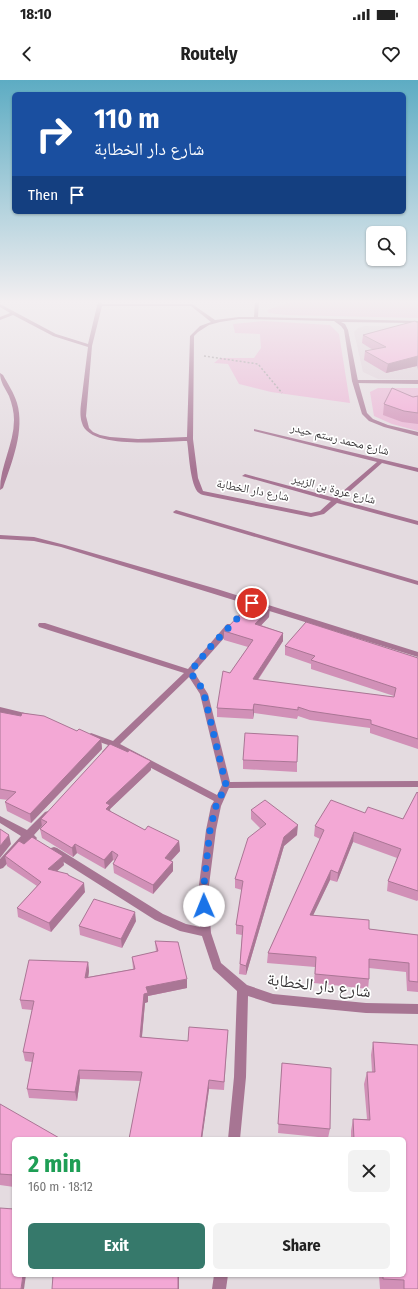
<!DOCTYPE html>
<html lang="en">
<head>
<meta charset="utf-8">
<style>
	:root { --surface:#fff; --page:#f2f2f2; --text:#222; --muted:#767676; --accent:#36796b }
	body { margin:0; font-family:"Fira Sans Condensed","Noto Naskh Arabic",sans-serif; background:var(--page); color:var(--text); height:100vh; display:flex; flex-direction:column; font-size:15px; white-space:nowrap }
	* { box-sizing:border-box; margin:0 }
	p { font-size:13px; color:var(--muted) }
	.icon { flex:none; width:22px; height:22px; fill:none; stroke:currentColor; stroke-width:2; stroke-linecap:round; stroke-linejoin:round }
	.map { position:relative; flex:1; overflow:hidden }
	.panel { position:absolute; left:12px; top:1057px; width:394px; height:140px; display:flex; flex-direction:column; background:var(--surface); border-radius:6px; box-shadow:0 1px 3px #0004 }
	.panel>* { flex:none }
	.top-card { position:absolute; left:12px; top:12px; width:394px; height:122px; border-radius:6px; box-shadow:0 1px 3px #0004; background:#1a4fa0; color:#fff; overflow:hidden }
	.tools { position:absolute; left:366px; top:146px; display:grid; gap:8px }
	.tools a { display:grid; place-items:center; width:40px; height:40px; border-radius:6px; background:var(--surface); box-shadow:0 1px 3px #0004; font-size:20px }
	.pin { position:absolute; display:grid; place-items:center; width:34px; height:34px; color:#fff; margin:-17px; border:2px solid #fff; border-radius:50%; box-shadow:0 1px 4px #0007 }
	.me { position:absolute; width:44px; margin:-22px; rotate:359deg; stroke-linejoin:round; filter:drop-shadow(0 0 3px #0008) }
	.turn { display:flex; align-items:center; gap:14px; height:84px; padding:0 16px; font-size:18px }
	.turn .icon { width:52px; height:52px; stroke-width:2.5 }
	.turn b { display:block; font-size:28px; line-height:34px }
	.then { display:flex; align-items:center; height:38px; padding:0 16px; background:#0003; gap:8px; font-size:15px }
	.round { display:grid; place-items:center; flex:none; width:42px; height:42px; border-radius:6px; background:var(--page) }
	.overview { display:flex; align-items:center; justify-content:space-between; height:68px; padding:0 16px }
	h1 { font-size:24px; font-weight:700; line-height:30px; color:#1e9e55 }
	.primary-button { display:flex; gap:8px; margin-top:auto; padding:8px 16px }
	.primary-button a { flex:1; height:46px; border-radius:6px; background:var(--accent); color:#fff; font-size:16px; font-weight:700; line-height:46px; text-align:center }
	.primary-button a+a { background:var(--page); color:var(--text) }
	.status { display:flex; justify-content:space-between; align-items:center; height:28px; padding:0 20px; background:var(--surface); direction:ltr }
	.status svg { height:11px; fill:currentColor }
	header { display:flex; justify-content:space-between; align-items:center; height:52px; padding:0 16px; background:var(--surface); font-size:18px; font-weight:700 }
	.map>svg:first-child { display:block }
</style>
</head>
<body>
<div class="status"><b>18:10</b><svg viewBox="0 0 49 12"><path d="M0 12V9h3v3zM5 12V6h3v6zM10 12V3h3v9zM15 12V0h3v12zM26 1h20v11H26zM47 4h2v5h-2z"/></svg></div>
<header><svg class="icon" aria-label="back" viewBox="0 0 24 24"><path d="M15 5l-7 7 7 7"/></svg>Routely<svg class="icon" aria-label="heart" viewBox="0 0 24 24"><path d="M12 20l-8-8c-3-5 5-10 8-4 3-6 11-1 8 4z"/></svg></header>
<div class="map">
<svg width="418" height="1209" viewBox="0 0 418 1209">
	<rect width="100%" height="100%" fill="#e4dbe0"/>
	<!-- built -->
	<polygon fill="#ddcdd6" points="365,246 418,247 418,300 378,299 363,292 354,252 358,248"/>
	<!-- green -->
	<g fill="#eab4d4">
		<polygon points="296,220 418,220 418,238 286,235 269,233 267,230"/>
		<polygon points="263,241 330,245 339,254 350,323 271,312 239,304 228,284 214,283 220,278 254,278 261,268 260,254 235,253 233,244"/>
		<polygon points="378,308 418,308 418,351 392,344 374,336 370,312"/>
	</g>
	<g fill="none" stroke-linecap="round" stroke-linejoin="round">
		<!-- path -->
		<polyline stroke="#9d969a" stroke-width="1.5" stroke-dasharray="2 2" stroke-linecap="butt" points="204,276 258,284 282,313"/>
		<!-- lane -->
		<polygon fill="#a77593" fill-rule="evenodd" points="353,300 418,300 418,304 355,303 352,301"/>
		<!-- street -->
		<g fill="#a77593" fill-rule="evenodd">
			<path d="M99,220H103L102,224H192L215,240L239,237H254L255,220H259L258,237L418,241V243L341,242L345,244L348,250L358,301L367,333L373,339L388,345L418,352V356L384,347L369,341L362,334L352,301L344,250L341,246L334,241L239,239L220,242L209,245L198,252L194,256L193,359L198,398L203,411L311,433L320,431L331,421L242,396L245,394L335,418L377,382L254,351V349L418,388V392L382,383L340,420L418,441V445L337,423L324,434L311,437L208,416C205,415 201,415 199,413C190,406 189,372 187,361C165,361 89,370 82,343C79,334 81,325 82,316C84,299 86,283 88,267L53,256L13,235L0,240V237L10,233L0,227V224L56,254L88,264L97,226L96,225L98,224ZM102,226H191L211,242L200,246L190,256L187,357L138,359L110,357L100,355L93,352L89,348L86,336L92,266Z"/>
			<path d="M0,293L3,295C8,304 14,313 17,323C25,350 12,382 3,408L0,410C0,386 14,364 14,340C14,332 12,324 9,316C5,308 0,302 0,293Z"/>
			<polygon points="176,430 418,501 418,505 174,433 173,432"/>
			<polygon points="0,455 34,457 65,465 217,509 418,572 418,577 211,513 61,467 34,461 0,459"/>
			<path d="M39,543H45L188,589L227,544H233L234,546L233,548L194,592L208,614L230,702L418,701V707L229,708L221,726L216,750L208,813L211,853L221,883L247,905L273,914L366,923L418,924V934L366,933L273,924L248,916L246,997L240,1059H228L234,997L237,911L213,889L202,856L180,851L155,840L51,774L49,771L51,768L54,767L57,768L163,834L186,844L200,847L198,813L206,750L211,726L214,721L115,669L109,674H103L102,672L108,665L88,658L87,656L91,653L113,661L184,593L39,547L38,545ZM189,597L200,614L222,705L217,715L120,664Z"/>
			<polygon points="0,627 33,635 34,637 30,640 0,633"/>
			<polygon points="48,731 51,732 53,734 34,755 37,758 35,761 32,762 29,761 3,788 0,789 0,779 21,756 0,743 0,736 27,750 45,732"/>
			<polygon points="214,1195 228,1195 226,1209 212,1209"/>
		</g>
	</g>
	<!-- wall -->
	<g fill="#d190b7">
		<polygon points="418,243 418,290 417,286 386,293 364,280 365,271 373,270 362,263 363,255"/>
		<polygon points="418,316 418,344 402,342 383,335 384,324"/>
		<polygon points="269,537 261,545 283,553 283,561 258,600 394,617 394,616 311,589 311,584 285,575 285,566 418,578 418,669 370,653 370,648 310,640 298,636 297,639 254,633 253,639 217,637 217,628 230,593 248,567 224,560 224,551"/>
		<polygon points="0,632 77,651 101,659 102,669 31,743 7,731 5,722 8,720 0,719"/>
		<polygon points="243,680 297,682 297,692 243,689"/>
		<polygon points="151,690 110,729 110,731 145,750 179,761 180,771 171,781 173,782 173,791 153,814 114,793 113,784 115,781 113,780 105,789 77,773 73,777 42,758 40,749 42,747 41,739"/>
		<polygon points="418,713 418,820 417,821 387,811 388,801 397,778 353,762 337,802 330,800 313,835 369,849 418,855 418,912 407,911 406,892 369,888 369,899 368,909 314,903 315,887 267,883 268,873 320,759 314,756 315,746 365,733 403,739"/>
		<polygon points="251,730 297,755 284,766 246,895 239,894 242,855 236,854 236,845 242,810 235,808 235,799 261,749 251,739"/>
		<polygon points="24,764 64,785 57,791 68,796 85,812 51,852 18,837 17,828 37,806 7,786 5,776"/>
		<polygon points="136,841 122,868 80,855 79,846"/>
		<polygon points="155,861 187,908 148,916 148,922 145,923 142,957 188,961 228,950 224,1010 209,1009 202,1059 129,1059 141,1001 80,999 77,1021 29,1018 27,1009 32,982 25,981 23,972 32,930 22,929 20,920 88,882 89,891 88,897 133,889 132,877 156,872"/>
		<polygon points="373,962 418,965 418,1209 380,1209 379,1195 404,1195 404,1059 351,1059 351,1051 353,1039 367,1039 364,1004 367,992 372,992 371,975"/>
		<polygon points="282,983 330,1049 328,1058 278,1053"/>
		<polygon points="0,1024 14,1059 14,1107 0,1105"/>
	</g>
	<!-- shaded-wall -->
	<g fill="#aa7695">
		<polygon points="418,276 417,286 386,293 388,284"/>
		<polygon points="270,528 269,537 255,552 255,544"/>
		<polygon points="283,553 283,561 252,608 253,599"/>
		<polygon points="254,624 254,633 253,639 253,630"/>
		<polygon points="101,659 102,669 31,743 30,734"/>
		<polygon points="151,681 151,690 110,729 111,734 107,738 106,723"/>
		<polygon points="298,745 297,755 284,766 246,895 246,886 284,757"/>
		<polygon points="354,752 353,762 337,802 338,793"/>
		<polygon points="9,755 11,764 0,778 0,766"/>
		<polygon points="179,761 180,771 165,787 165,778"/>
		<polygon points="75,764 77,773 73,777 72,768"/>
		<polygon points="112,771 113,780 105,789 104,780"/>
		<polygon points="63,776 64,785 49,798 48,789"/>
		<polygon points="173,782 173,791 153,814 153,805"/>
		<polygon points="331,790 330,800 309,844 310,835"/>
		<polygon points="84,803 85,812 51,852 49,843"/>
		<polygon points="135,832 136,841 122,868 121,859"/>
		<polygon points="88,882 89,891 87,907 85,898"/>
		<polygon points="187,899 187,908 148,916 148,922 145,923 141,966 140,957 144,914 146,907"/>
		<polygon points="79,990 80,999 77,1021 75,1012"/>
		<polygon points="209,1000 209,1009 202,1059 201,1059"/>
		<polygon points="23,1195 26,1195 24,1209 21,1209"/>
		<rect x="178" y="1195" width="1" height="14"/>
	</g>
	<!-- building -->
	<g fill="#f3a8d5" stroke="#aa7695">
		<polygon points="415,241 418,243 418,276 388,284 365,271 386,267 363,255"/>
		<polygon points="392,308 413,317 418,316 418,333 404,331 384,324"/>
		<polygon points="252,522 270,528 255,544 283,553 253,599 394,617 396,608 311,580 315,576 285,566 306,542 418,578 418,659 371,644 371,640 310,631 298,627 298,630 254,624 253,630 217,628 223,591 230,593 253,560 224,551"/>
		<polygon points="0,632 21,636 22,633 44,636 77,651 79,649 101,659 30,734 5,722 16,712 0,709"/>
		<polygon points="245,653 298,656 297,682 243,680"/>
		<polygon points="110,664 128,672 129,670 151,681 106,723 110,725 106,729 145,750 148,746 179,761 165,778 173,782 153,805 113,784 118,775 112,771 104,780 75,764 72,768 40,749 47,742 41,739"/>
		<polygon points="417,712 418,713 418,811 388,801 401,769 354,752 338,793 331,790 310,835 369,840 369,849 418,855 418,902 409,901 409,883 369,879 369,899 315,894 316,877 268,873 324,750 315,746 331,720 365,733 368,727 403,739"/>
		<polygon points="265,720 298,745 284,757 246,886 240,884 243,846 236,845 243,801 235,799 248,758 266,744 251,730"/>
		<polygon points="0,749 9,755 0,766"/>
		<polygon points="32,757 63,776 48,789 68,794 68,795 84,803 49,843 17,828 41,802 5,776 19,761 24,764"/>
		<polygon points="94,819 135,832 121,859 79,846"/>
		<polygon points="155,861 178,862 187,899 146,907 148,913 144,914 140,957 188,961 189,947 228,950 224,1002 209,1000 201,1059 129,1059 142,992 79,990 75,1012 27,1009 34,973 23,972 34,921 20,920 29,880 88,882 85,898 135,889 132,877 158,871"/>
		<polygon points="373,962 418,965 418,1209 404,1209 404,1200 383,1199 383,1195 404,1195 404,1059 354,1059 353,1039 370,1040 367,992 375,992"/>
		<polygon points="282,983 331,988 330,1049 278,1044"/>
		<polygon points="0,1024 61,1059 14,1059 14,1095 0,1094"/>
		<polygon points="0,1128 14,1129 14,1195 23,1195 21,1209 0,1209"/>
		<polygon points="53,1195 178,1195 178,1209 52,1209"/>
	</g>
	<!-- sky -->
	<linearGradient id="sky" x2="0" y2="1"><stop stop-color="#5dacc3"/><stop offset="0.57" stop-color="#f3eff1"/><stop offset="1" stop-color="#f3eff1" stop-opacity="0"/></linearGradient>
	<rect width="418" height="389" fill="url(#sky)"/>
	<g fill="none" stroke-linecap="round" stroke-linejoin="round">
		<!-- route -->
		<polyline stroke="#1a73e8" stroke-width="7" stroke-dasharray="0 12.6" points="204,826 203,813 210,750 216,726 226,705 204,614 200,605 190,592 212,565 252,523"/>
	</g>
	<g text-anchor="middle" stroke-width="3.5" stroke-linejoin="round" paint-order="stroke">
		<!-- far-street labels -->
		<g font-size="12" fill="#383537" stroke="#fff">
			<text transform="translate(340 359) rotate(14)" y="4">شارع محمد رستم حيدر</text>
			<text transform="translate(334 409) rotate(15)" y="4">شارع عروة بن الزبير</text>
			<text transform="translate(253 410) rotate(11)" y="4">شارع دار الخطابة</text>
		</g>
		<!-- near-street labels -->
		<g font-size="17" fill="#383537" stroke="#fff">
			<text transform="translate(319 905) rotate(7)" y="6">شارع دار الخطابة</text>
		</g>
	</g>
</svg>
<div class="tools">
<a><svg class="icon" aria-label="search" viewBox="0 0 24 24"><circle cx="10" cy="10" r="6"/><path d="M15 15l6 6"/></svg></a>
</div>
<div class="pin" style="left:252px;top:523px;background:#d93025"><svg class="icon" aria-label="arrive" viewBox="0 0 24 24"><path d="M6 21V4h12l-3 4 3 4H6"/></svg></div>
<svg class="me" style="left:204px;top:826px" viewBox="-20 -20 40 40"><circle r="19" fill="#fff"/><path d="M0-13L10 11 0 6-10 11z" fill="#1a73e8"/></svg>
<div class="top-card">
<div class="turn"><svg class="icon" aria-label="right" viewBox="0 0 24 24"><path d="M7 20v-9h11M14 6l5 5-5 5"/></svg><div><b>110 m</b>شارع دار الخطابة</div></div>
<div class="then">Then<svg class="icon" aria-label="arrive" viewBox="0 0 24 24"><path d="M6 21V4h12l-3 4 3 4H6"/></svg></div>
</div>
<section class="panel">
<div class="overview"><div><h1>2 min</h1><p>160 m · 18:12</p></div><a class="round"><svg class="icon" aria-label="close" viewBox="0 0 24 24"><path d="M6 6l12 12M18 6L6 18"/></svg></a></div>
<div class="primary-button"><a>Exit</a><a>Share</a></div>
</section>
</div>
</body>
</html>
